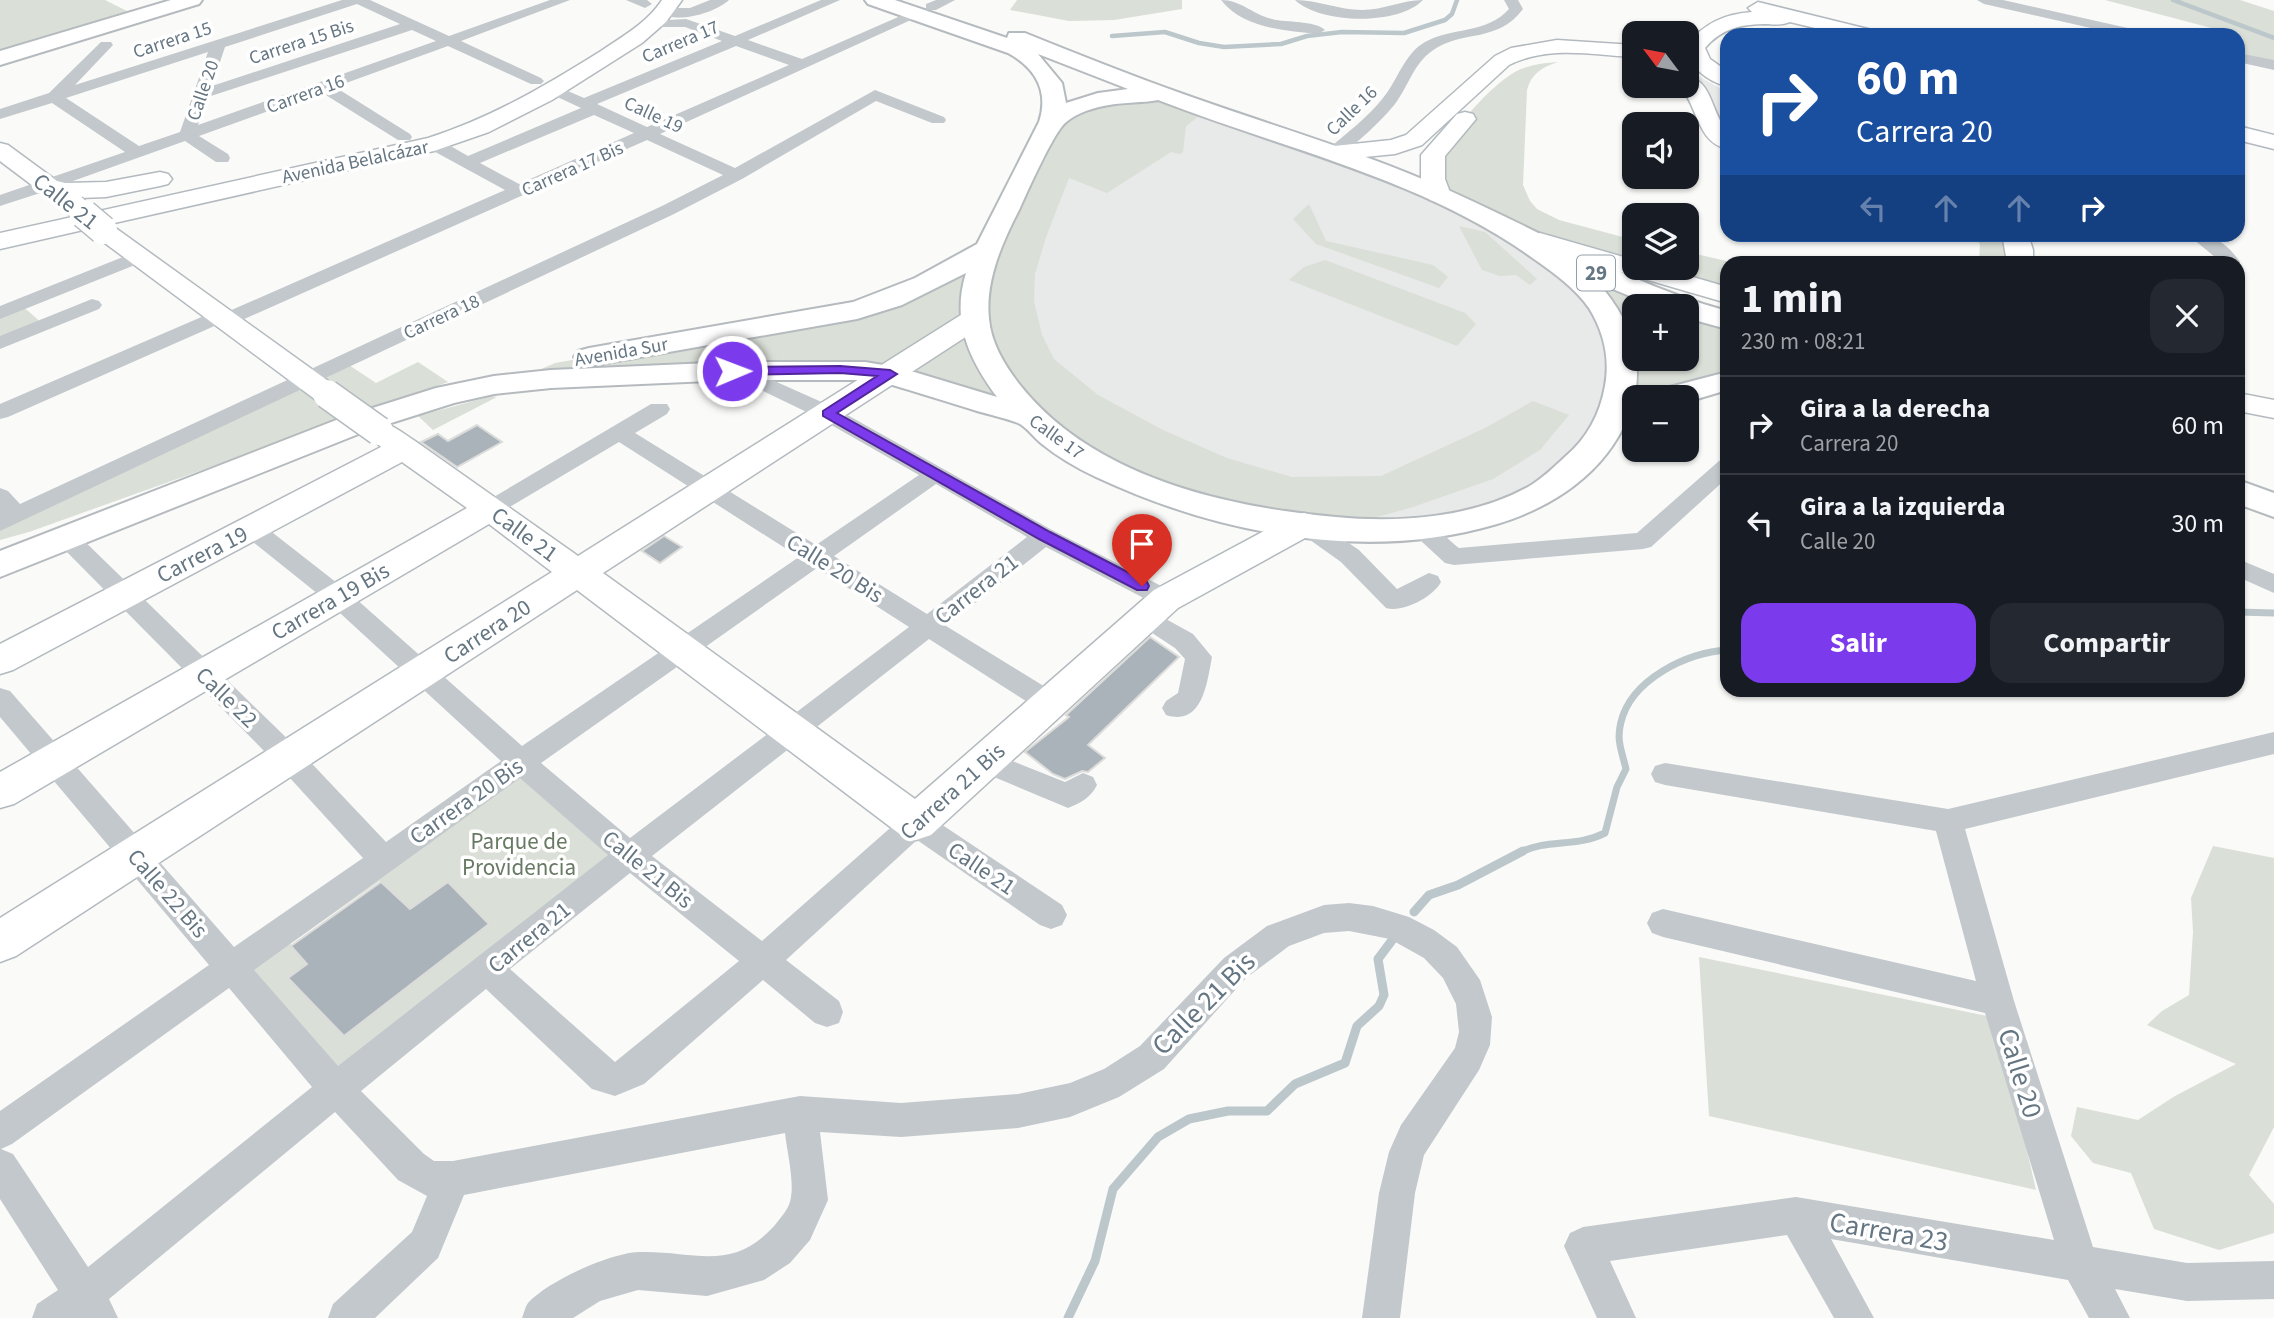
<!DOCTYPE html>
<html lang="es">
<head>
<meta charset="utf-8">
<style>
	:root { --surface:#171b24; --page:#242831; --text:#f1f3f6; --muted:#9ea1a6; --line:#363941; --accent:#7c3aed }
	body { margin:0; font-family:"Source Sans 3",sans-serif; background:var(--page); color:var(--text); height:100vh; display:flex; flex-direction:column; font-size:26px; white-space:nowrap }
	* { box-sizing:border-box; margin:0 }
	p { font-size:23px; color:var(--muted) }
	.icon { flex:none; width:38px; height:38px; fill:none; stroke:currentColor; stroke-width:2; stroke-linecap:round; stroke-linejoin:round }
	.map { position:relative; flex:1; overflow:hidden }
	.sheet { position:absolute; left:1720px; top:256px; width:525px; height:441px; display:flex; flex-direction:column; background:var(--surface); border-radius:21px; box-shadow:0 2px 5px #0004 }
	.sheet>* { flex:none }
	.banner { position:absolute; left:1720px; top:28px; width:525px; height:214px; border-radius:21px; box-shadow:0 2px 5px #0004; background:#1a4fa0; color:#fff; overflow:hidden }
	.needle { width:46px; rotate:302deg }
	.buttons { position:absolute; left:1622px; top:21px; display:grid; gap:14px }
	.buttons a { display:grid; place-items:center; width:77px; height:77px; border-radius:14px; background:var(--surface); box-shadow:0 2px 5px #0004; font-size:35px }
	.pin { position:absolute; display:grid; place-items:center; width:60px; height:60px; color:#fff; margin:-72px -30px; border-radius:50% 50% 50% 0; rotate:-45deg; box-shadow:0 0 7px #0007 }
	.pin .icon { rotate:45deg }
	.me { position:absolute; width:77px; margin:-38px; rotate:89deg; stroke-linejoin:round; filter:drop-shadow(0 0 5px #0008) }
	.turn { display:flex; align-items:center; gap:24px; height:147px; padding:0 21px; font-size:32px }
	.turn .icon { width:91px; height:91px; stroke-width:2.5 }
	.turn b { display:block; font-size:49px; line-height:60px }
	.lanes { display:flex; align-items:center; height:66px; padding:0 21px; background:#0003; justify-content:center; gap:35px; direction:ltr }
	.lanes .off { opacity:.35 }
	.round { display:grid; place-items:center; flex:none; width:74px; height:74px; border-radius:21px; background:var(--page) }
	.overview { display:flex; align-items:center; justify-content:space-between; height:119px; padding:0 21px }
	h1 { font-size:42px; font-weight:700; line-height:52px }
	.button { display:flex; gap:14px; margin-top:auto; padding:14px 21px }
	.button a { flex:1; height:80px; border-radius:21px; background:var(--accent); color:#fff; font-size:28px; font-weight:700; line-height:80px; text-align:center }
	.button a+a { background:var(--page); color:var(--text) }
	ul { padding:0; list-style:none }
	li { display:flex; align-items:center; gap:21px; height:98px; padding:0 21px; border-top:2px solid var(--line) }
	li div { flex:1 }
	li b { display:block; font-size:26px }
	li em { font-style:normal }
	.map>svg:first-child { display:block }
</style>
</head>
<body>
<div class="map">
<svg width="2274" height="1318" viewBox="0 0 2274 1318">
	<rect width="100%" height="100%" fill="#fafaf8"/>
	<!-- built -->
	<g fill="#e8e9e9">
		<polygon points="1698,76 1727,92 1727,142 1717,133 1687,77"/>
		<polygon points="1150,95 1334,153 1515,233 1604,309 1620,399 1541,494 1420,529 1205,506 975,292 989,248"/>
	</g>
	<!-- green -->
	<g fill="#dadfd7" fill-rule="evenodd">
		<polygon points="0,0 105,0 133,14 126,16 121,13 73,28 77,31 0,53"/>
		<polygon points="1017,0 1182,0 1182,9 1114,20 1069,21 1010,10"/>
		<polygon points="2105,0 2240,0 2274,11 2274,63 2238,54 2238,45 2243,38 2238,35"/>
		<path d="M1558,62C1542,67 1531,74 1527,90L1523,185L1530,201L1537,209L1559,220L1634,240V268H1687V252L1731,262H1727V295L1574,253L1679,306H1634V359H1687V309L1727,320V381L1669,397H1634V413L1624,419V369L1581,282L1439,195L1433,155C1453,132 1489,86 1515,72C1528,65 1543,63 1558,62Z"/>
		<polygon points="1150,95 1208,109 1186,126 1183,152 1180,154 1171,152 1107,193 1069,178 1046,237 1035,274 1034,301 1042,335 1054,359 1098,395 1163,430 1227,458 1292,477 1381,476 1485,428 1533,401 1569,415 1540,450 1493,479 1410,508 1336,528 1149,487 1027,416 890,374 536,376 539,370 555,363 857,310 989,248 1064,112"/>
		<polygon points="1309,204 1326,241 1433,265 1448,277 1439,288 1316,244 1293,219"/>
		<polygon points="1459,226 1485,232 1537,279 1530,285 1516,275 1500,276 1482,270"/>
		<polygon points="1973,235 2015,235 2020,250 2020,262 1979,262 1980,244"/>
		<polygon points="1325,260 1465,313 1476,324 1457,346 1289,280 1304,267"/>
		<polygon points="20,304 44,325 0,343 0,313"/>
		<polygon points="343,361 376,383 418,362 448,382 29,532 0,540 0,523"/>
		<polygon points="492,396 497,397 433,430 418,416"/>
		<path d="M521,762L630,856L336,1089L231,967ZM380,881L410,909L448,882L489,924L344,1036L289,978L307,964L290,944Z"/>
		<polygon points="2213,846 2274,858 2274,1127 2249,1175 2274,1204 2274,1233 2219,1250 2154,1229 2131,1173 2093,1163 2071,1136 2077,1107 2138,1120 2175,1096 2236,1064 2147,1025 2162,1011 2189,995 2193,932 2191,898"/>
		<polygon points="1699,957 1997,1018 2036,1190 1709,1116"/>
	</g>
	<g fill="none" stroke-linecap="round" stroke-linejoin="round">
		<!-- stream-far2 -->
		<g stroke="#bbc7cb" stroke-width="4.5">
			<polyline points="2173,0 2274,38"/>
			<polyline points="1112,36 1165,32 1199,43 1224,47 1281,44 1307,36 1342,32 1404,33 1445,20 1452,14 1457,0"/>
		</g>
		<!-- stream-far1 -->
		<g stroke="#bbc7cb" stroke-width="7">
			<polyline points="2238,612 2274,613"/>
			<path d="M1519,853C1548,838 1575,848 1605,833L1617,787L1626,769C1622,752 1616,740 1621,722C1631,680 1687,652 1727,650"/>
		</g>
		<!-- stream -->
		<g stroke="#bbc7cb" stroke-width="9">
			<polyline points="1414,912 1429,895 1458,885 1523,851"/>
			<polyline points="1068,1318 1095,1261 1113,1189 1158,1137 1189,1119 1228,1111 1267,1111 1295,1084 1345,1063 1357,1026 1379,1006 1384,995 1378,959 1393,939"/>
		</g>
	</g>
	<!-- building -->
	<g fill="#aab3b9" stroke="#dcdcda" stroke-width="2">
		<polygon points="477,425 502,442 457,467 421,442 438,434 448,441"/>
		<polygon points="664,536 682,547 660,563 642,551"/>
		<polygon points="1150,637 1179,657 1088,745 1105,758 1088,772 1082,771 1065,779 1053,774 1025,752 1069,717 1066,715"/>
		<polygon points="381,882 410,909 448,882 489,924 344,1036 288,978 307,964 291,946"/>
	</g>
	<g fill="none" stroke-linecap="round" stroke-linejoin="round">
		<!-- secondary-tunnel -->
		<polyline stroke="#d5d9db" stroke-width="22" stroke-dasharray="22 11" stroke-linecap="butt" points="1687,72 1698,76"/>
		<defs>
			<g id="secondary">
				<path d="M662,0H682L666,22L642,43L552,100L489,132L434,151L110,224L338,388L342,394L338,400L327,403L316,400L94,235L92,228L0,249V233L428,138C491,118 545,86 601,51C623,36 647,23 662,0Z"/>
				<path d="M1758,2L1876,31L1879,35H1844L1790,22C1783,25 1776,25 1768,24C1742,24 1722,28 1705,48L1710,59L1727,71V86C1708,82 1687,66 1687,45C1704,23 1725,14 1752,12L1748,8Z"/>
				<path d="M1557,40L1634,45V57C1592,55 1549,45 1509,65L1422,145L1395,154L1334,160L1326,158L1322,153L1326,148L1334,146L1391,140L1406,135L1495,56L1511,48Z"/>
				<path d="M1687,76C1714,82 1710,113 1727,129V149C1696,142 1698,104 1679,86H1687Z"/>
				<polygon points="1465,112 1473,114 1476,119 1445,156 1445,179 1451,195 1448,200 1439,202 1430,200 1421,179 1421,155 1457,114"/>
				<polygon points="2238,126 2274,135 2274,149 2238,140"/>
				<polygon points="0,143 8,145 57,181 65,183 106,182 160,172 168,174 172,179 168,184 160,186 106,197 80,198 82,202 79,207 70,209 61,207 0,161"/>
				<polygon points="1540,233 1634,260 1634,268 1662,268 1727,287 1727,303 1531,246 1527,241 1531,236"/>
				<polygon points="2002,234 2028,234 2033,250 2033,262 2007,262"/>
				<path d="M974,311L984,313L988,319L984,325L603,573L915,799L1154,590L1292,516L1304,513L1316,516L1321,524L1316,532L1178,608L931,835L916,840L901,835L577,590L16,956L0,962V918L552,572L489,524L14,804L0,808V772L467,508L402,462L13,670L0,674V644L381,447L364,431L368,424C388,419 399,431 415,441L578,556L964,313Z"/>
				<polygon points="2238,393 2274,400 2274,418 2238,411"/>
			</g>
			<g id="primary">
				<polygon points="171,0 202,0 199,4 0,65 0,51"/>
				<path d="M865,0H895L1007,38L1009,33H1025C1077,54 1130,75 1183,94C1264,123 1347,147 1427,181C1528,223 1621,282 1727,311V329L1687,318V306H1654L1598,283C1633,322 1648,368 1628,417C1605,473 1553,507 1497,524C1366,563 1218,534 1096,477C1077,468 1058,457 1042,444C1034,438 1027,427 1018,423C1005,418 991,415 977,411C947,402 917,392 886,383L865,380H732L551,388L494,394L454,403L366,431L0,577V551L344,417L436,388L494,376L551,370L732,362H865L901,368L997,397C969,359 951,321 966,273L902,305L857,319L589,366L578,363L574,357L578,351L589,348L853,302L915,278L977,244L1039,122C1049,92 1036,68 1008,53L868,4ZM1038,54L1128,89L1098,93L1066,103L1062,83ZM1158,100C1284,149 1423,179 1534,259C1554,273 1575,288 1589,308C1604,332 1610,359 1605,386C1600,414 1587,438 1566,456C1554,467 1542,479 1528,487C1472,518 1399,523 1336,517C1225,507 1093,477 1020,385C1005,366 991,343 989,319C985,281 1002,243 1019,210C1027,192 1053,134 1065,123C1076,113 1095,107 1109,105C1126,102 1142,103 1158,100Z"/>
				<polygon points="1727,372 1727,390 1687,402 1687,397 1653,397 1658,390"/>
				<polygon points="2238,480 2274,493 2274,517 2238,504"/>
			</g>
		</defs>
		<!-- secondary casing -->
		<use href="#secondary" stroke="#b3babf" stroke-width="3"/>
		<!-- primary casing -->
		<use href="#primary" stroke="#b5babe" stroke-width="4"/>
		<!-- street -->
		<g fill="#c3c8cc" fill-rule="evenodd">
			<path d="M342,0H370L449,36L550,0H570L461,41L541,78L544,81L541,84H531L448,46L335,87L410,134L412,137L410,140H398L321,92L199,136L228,154L230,158L228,162H216L185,141L59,186L57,191L37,194L0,206V195L125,152L52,103L0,119V109L49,93L101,42H111L113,45L75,85ZM357,4L400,24L212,86L225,47ZM412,30L436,41L198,125L208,97ZM208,52L180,132L139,146L66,98Z"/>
			<polygon points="626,0 647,0 652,4 645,8"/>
			<path d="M710,0H729C715,13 675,25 660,12L667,8H690Z"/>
			<path d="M821,0H840L748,40L802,59L912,11H922L924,14L660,134L735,168L875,90L944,117L946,120L944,123H932L876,101L742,179L674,214L0,531V488L8,491L20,504L662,206L723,175L647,140L233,324H219L8,417L0,419V404L213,312H227L505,190L428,148L426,144L428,140H440L468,156L581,108L551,94L548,91L551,88H561L584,98L722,41L685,27H651V21L686,19L735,36ZM736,46L789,65L647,127L597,104ZM594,115L634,133L519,184L480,163Z"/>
			<polygon points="936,0 955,0 936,10 926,10 926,4"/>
			<path d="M1221,0C1241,0 1252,14 1272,19C1287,23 1314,20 1325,30L1318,34C1284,30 1244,29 1221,0Z"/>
			<path d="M1295,0C1318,0 1339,10 1362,10C1384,10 1402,0 1423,0C1398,26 1320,24 1295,0Z"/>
			<path d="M1504,0H1518L1523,9C1497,44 1462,29 1432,51C1414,63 1408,87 1395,104C1379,124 1359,140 1340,157H1328L1326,153L1328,149C1347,133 1368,117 1383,98C1398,80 1404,54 1425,42C1452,27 1487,34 1509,9Z"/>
			<polygon points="1977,0 2003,0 2141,31 2148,35 2122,35 1984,4"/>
			<polygon points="2238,53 2274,60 2274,70 2238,62"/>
			<path d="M2187,234C2213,234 2225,241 2240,262L2238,265V262H2221Z"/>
			<polygon points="138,251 145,253 147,257 145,261 0,319 0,306"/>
			<polygon points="92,299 99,301 102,305 99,309 0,349 0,336"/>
			<path d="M712,367L770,379L835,408L1052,530L1175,593L1179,599L1175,605L1166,608L1157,605L1046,547L946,626L1060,696L1064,703L1060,710L1050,713L1040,710L929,639L652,856L762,941L906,814L916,811L926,814L1062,905L1067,915L1062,925L1051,929L1040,925L917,840L786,960L839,1001L843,1012L839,1023L827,1027L815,1023L763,980L644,1084L615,1096L592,1089L486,989L361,1091L424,1154L434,1161H453L800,1096L901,1103L1018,1094L1070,1083L1104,1069L1140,1046L1224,958L1267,926L1324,905L1349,903L1373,906L1409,917L1434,930L1457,947L1480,980L1492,1017L1490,1045L1479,1070L1424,1155L1415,1193L1400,1318H1362L1379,1193L1389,1152L1401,1125L1455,1048L1459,1032L1456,1004L1443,978L1424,958L1390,939L1349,931L1324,933L1289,946L1246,978L1164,1069L1119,1097L1070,1117L1018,1128L901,1137L820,1132L828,1200L810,1240L790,1263L764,1280L707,1296L638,1290L600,1301L573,1318H522C524,1313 525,1307 528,1303C548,1281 610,1253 639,1252C694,1250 731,1274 775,1225C781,1217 790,1208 791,1197C794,1180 787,1151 785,1133L464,1195L438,1258L375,1318H328L333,1304L412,1232L427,1196L398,1180L335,1112L109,1299L118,1318H32L37,1304L58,1290L0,1199V1111L209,965L0,717V688L10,691L234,947L363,858L279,766L58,543L54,537L58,531L66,529L74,531L299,750L386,842L501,761L328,602L243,534L239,528L243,522L251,520L259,522L346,590L522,746L799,557L619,442L498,514L490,517L482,514L478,509L482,504L651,404H667L670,409L667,414L635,433L816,545L919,475L819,418L757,388L705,377L702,373L705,369ZM936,484L1027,537L927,614L834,556ZM817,568L909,627L630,838L541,763ZM520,778L608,855L338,1066L254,970ZM630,873L739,961L615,1062L510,969ZM229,988L312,1087L88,1267L13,1154L1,1149L12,1144Z"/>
			<path d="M1727,459V478L1651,547L1643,549L1454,565L1445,563L1408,529L1412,523C1430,518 1445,537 1459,548L1637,533L1719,461Z"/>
			<path d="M1304,516L1312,518L1359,550L1397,589L1429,573L1438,576L1441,582C1433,597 1403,613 1386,608L1341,562L1296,530L1292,524L1296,518Z"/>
			<polygon points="2238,559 2274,574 2274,593 2238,577"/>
			<path d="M1146,608L1193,634L1212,657C1207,682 1203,727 1166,715L1162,708L1166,701L1178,693L1185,659L1175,648L1137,623L1133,617L1137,611Z"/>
			<polygon points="2274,732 2274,754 1965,829 2014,1001 2093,1247 2187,1263 2274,1261 2274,1299 2187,1301 2115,1289 2130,1318 2089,1318 2068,1280 1831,1239 1874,1318 1834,1318 1787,1235 1610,1261 1636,1318 1597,1318 1564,1246 1570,1233 1583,1227 1796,1197 2054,1240 1985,1013 1663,937 1652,933 1647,923 1652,913 1663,909 1976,981 1936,831 1665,785 1655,782 1651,774 1655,766 1665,763 1948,809"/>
			<path d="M985,750L1065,782L1083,773L1093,777L1097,785C1091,797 1081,803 1068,808L975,769L971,761L975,753Z"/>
		</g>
		<!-- secondary -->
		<use href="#secondary" fill="#fff" fill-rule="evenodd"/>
		<!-- primary -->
		<use href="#primary" fill="#fff" fill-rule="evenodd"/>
		<defs>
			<polyline id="secondary-bridge-far1" points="74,205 86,216"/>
			<g id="secondary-bridge">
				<polyline points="84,214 103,230"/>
				<polyline points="327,394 379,431"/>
			</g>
		</defs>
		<!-- secondary-bridge-far1 casing -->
		<use href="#secondary-bridge-far1" stroke="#b3babf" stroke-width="24" stroke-linecap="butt"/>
		<!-- secondary-bridge casing -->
		<use href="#secondary-bridge" stroke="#b3babf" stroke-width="31" stroke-linecap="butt"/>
		<!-- secondary-bridge-far1 -->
		<use href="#secondary-bridge-far1" stroke="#fff" stroke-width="22"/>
		<!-- secondary-bridge -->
		<use href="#secondary-bridge" stroke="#fff" stroke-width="28"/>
	</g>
	<!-- route -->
	<polygon fill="#7c3aed" stroke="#51269a" stroke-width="2" points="840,366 890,370 897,374 837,413 1050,532 1147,582 1149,586 1147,590 1137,590 1039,539 823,416 823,411 877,376 840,373 732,375 726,371 732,367"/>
	<g text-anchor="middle" stroke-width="7" stroke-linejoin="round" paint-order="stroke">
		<!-- far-street labels -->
		<g font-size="19" fill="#657683" stroke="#fff">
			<text transform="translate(172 39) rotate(-18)" y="7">Carrera 15</text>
			<text transform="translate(301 41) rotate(-18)" y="7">Carrera 15 Bis</text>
			<text transform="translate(680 41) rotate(-23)" y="7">Carrera 17</text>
			<text transform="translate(202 90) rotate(-71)" y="7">Calle 20</text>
			<text transform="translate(305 93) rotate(-20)" y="7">Carrera 16</text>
			<text transform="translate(1351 110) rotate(-44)" y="7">Calle 16</text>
			<text transform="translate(654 114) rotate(25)" y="7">Calle 19</text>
			<text transform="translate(355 161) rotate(-12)" y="7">Avenida Belalcázar</text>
			<text transform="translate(572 168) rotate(-24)" y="7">Carrera 17 Bis</text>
			<text transform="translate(441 316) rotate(-25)" y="7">Carrera 18</text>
			<text transform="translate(621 351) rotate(-10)" y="7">Avenida Sur</text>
			<text transform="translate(1057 436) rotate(36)" y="7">Calle 17</text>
		</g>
		<!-- shield labels -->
		<rect fill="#fff" stroke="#939fa8" stroke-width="2" x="1577" y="255.5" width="38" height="35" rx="5"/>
		<g font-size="21" font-weight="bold" fill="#657683">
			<text x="1596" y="280">29</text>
		</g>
		<!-- street labels -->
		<g font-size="23" fill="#657683" stroke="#fff">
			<text transform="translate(66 201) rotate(38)" y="8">Calle 21</text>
			<text transform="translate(525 534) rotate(36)" y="8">Calle 21</text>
			<text transform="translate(202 554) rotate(-27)" y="8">Carrera 19</text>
			<text transform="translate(835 568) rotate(32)" y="8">Calle 20 Bis</text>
			<text transform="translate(976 589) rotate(-38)" y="8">Carrera 21</text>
			<text transform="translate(330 601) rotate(-30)" y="8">Carrera 19 Bis</text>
			<text transform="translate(487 631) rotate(-33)" y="8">Carrera 20</text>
			<text transform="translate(227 697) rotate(44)" y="8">Calle 22</text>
			<text transform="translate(952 791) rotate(-42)" y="8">Carrera 21 Bis</text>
			<text transform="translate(466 801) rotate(-35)" y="8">Carrera 20 Bis</text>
			<text transform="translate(982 868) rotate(34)" y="8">Calle 21</text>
			<text transform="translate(648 869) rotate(39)" y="8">Calle 21 Bis</text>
			<text transform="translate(168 893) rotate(49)" y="8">Calle 22 Bis</text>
			<text transform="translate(529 937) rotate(-39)" y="8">Carrera 21</text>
		</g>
		<!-- park labels -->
		<g font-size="23" fill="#687a64" stroke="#fff">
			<text x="519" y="849">Parque de<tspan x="519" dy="26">Providencia</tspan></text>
		</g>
		<!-- near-street labels -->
		<g font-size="28" fill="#657683" stroke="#fff">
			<text transform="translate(1203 1003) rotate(-45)" y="10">Calle 21 Bis</text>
			<text transform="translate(2021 1073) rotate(73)" y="10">Calle 20</text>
			<text transform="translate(1889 1231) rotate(10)" y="10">Carrera 23</text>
		</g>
	</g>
</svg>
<div class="buttons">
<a><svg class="needle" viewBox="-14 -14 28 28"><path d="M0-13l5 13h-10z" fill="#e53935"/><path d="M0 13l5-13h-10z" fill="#9ea1a6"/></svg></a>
<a><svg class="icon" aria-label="sound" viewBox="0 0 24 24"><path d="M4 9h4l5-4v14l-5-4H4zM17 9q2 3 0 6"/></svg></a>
<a><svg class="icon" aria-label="layers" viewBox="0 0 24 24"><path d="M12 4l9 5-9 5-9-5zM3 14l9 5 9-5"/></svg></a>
<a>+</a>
<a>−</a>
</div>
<div class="pin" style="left:1142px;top:586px;background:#d93025"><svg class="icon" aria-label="arrive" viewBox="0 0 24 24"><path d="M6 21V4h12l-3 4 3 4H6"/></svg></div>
<svg class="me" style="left:732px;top:371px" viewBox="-20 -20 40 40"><circle r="17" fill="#7c3aed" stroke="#fff" stroke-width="3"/><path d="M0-11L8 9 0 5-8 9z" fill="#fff"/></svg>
<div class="banner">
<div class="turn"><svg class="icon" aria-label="right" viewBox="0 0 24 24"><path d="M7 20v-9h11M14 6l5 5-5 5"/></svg><div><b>60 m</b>Carrera 20</div></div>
<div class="lanes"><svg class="icon off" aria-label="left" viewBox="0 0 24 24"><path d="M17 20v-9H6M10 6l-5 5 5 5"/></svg><svg class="icon off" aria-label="ahead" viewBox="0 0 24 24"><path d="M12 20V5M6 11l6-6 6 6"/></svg><svg class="icon off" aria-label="ahead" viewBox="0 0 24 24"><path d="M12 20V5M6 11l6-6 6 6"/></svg><svg class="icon" aria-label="right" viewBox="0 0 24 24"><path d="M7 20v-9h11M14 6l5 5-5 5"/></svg></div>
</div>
<section class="sheet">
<div class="overview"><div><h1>1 min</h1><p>230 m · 08:21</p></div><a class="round"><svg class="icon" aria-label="close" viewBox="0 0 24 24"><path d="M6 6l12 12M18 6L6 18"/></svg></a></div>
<ul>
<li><svg class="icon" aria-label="right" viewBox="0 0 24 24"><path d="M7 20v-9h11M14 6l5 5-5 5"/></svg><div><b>Gira a la derecha</b><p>Carrera 20</p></div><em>60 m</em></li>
<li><svg class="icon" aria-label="left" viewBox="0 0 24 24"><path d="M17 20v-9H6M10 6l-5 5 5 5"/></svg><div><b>Gira a la izquierda</b><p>Calle 20</p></div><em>30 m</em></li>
</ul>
<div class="button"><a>Salir</a><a>Compartir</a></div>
</section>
</div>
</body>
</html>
